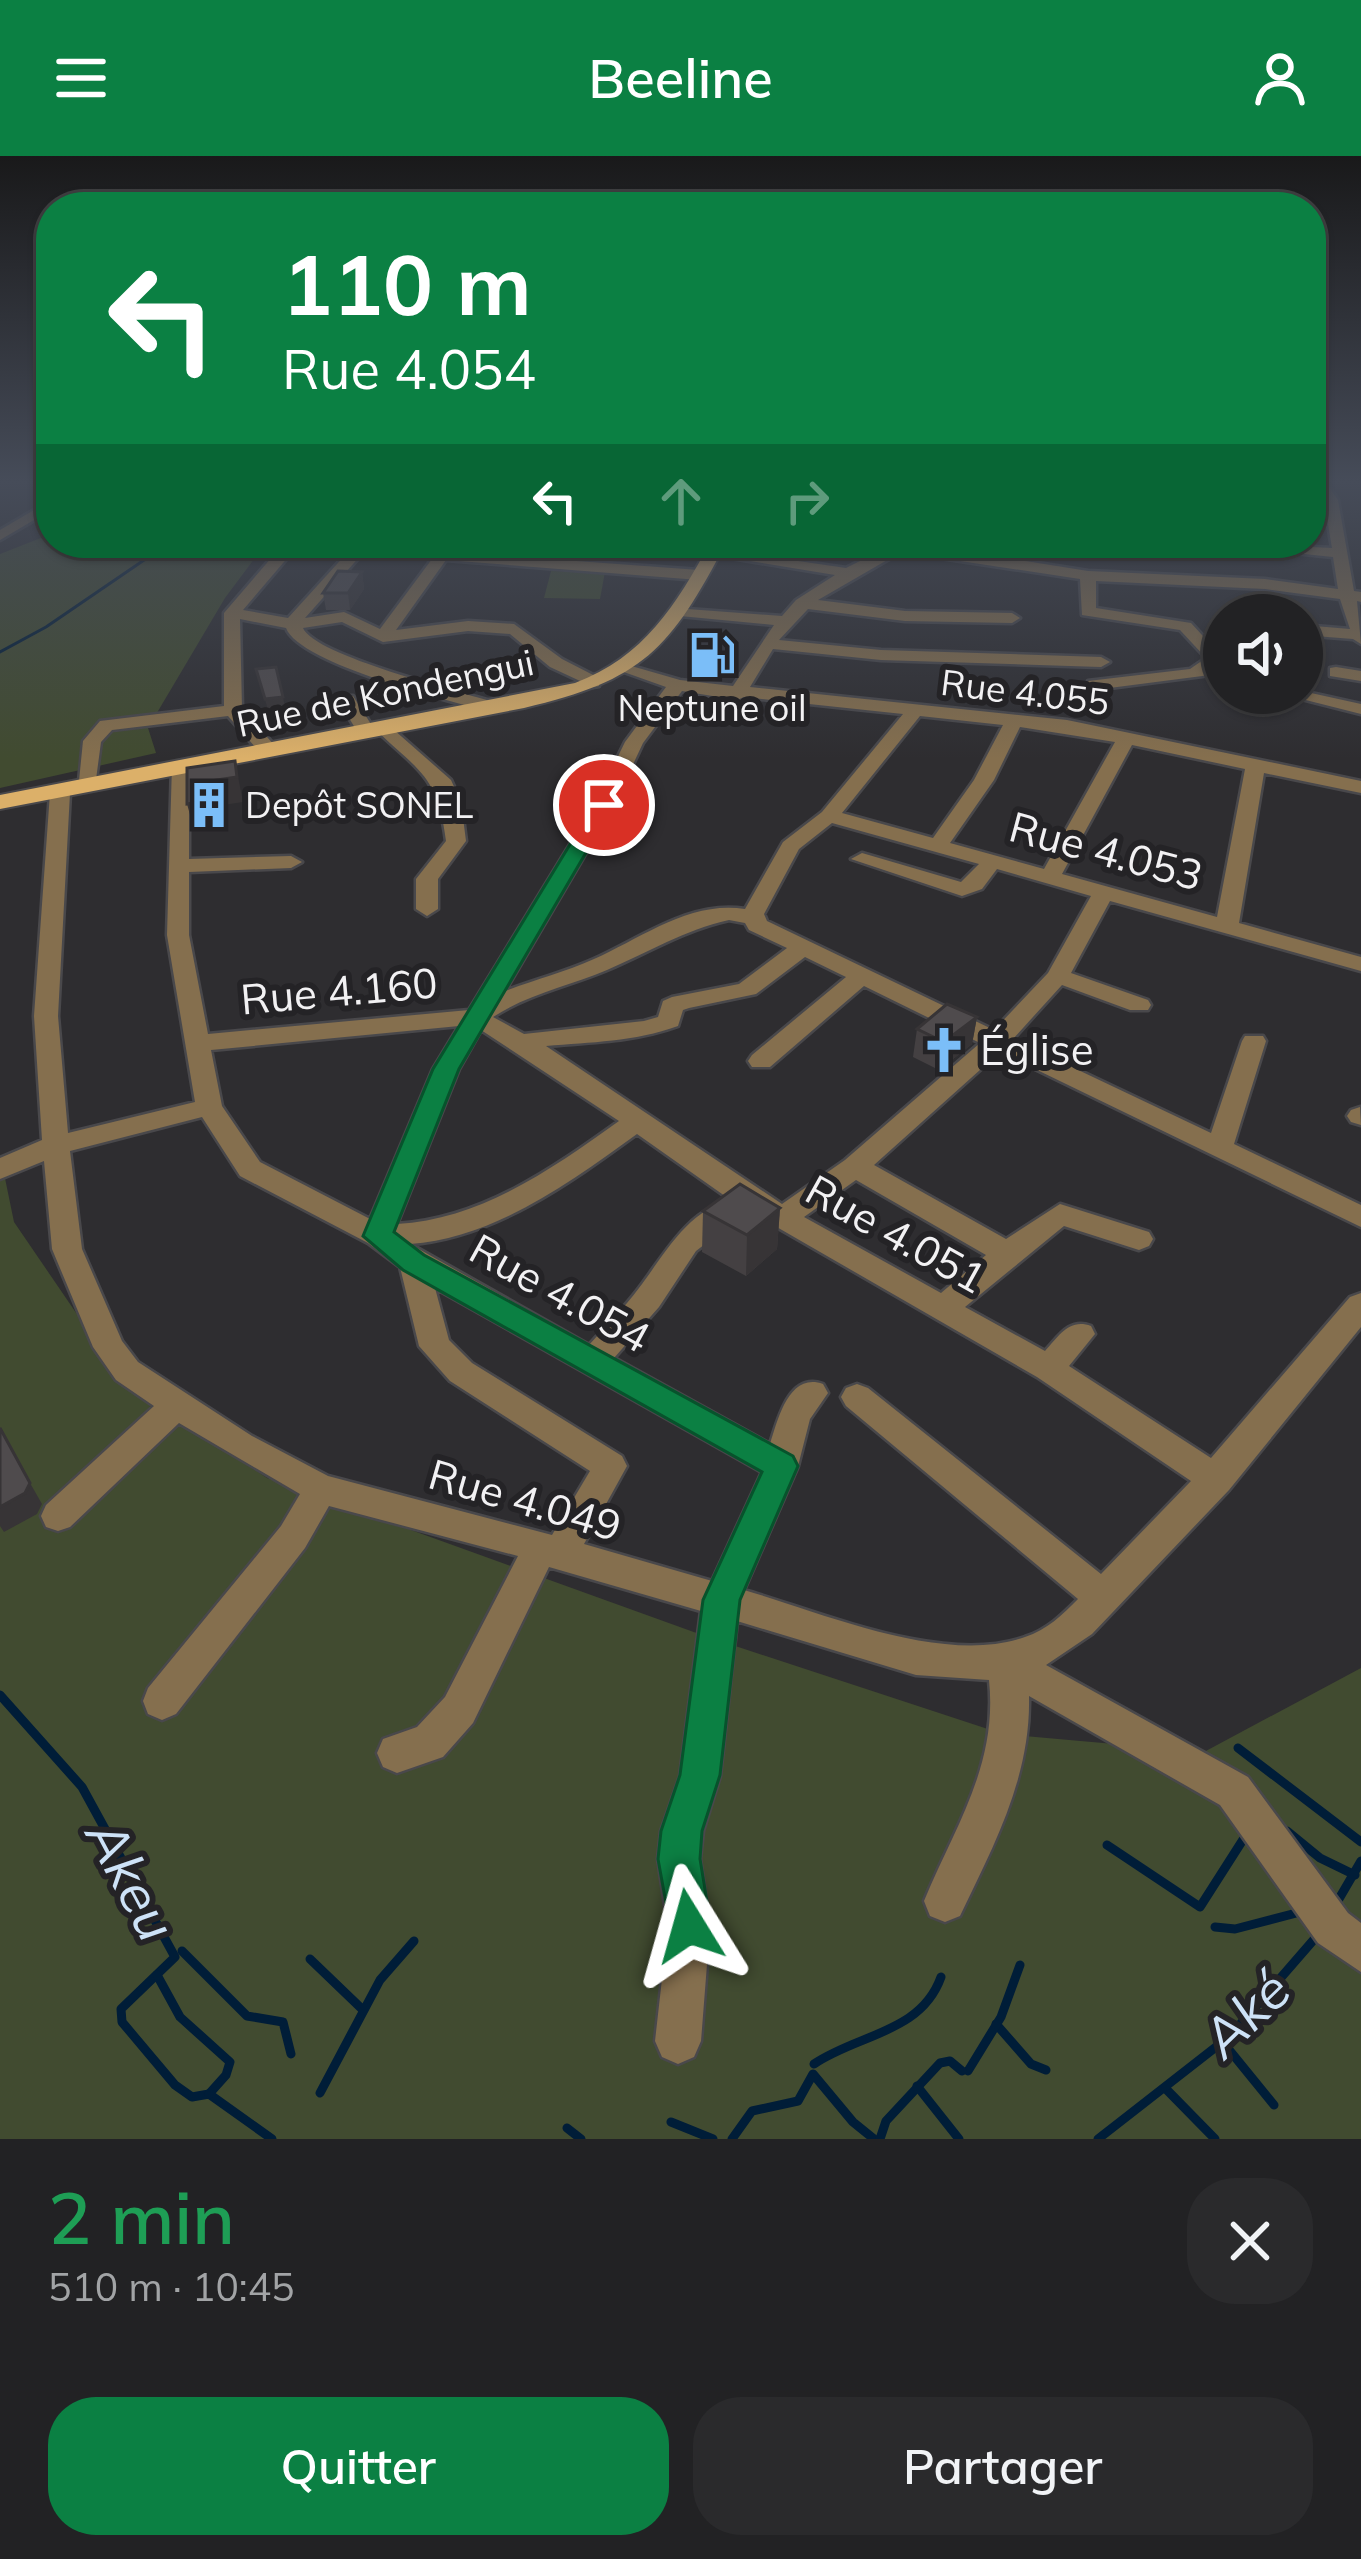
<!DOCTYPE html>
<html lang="fr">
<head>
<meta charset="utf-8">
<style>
	:root { --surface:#222224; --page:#2a2a2c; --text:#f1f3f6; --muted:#a2a4a6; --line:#3f3f41; --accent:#0b8043 }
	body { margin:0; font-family:Mulish,sans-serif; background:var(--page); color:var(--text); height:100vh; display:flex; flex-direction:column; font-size:45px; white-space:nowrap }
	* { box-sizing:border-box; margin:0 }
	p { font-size:39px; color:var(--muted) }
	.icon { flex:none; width:66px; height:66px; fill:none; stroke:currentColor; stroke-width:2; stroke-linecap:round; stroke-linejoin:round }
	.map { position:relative; height:1983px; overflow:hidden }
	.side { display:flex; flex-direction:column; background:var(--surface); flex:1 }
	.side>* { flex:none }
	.hud { position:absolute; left:36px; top:36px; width:1290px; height:366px; border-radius:48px; box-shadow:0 3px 9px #0004,0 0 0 3px var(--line); background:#0b8043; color:#fff; overflow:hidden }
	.buttons { position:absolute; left:1203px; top:438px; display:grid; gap:24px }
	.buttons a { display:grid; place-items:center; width:120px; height:120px; border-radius:50%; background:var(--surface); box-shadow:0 3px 9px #0004,0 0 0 3px var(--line); font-size:60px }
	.pin { position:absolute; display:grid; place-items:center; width:102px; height:102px; color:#fff; margin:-51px; border:6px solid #fff; border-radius:50%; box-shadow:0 3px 12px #0007 }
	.me { position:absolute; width:132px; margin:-66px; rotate:352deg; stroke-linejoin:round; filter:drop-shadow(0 0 9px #0008) }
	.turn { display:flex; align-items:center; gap:42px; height:252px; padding:0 48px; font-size:54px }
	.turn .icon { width:156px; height:156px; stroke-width:2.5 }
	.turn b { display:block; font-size:84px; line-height:102px }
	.lanes { display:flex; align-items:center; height:114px; padding:0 48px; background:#0003; justify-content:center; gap:60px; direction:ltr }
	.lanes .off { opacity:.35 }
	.round { display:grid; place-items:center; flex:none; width:126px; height:126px; border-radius:48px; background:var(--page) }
	.overview { display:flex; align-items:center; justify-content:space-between; height:204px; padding:0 48px }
	h1 { font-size:72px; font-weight:600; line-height:90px; color:#1e9e55 }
	.button { display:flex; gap:24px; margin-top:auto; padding:24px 48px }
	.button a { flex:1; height:138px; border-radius:48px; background:var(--accent); color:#fff; font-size:48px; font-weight:600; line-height:138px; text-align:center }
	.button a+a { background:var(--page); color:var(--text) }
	header { display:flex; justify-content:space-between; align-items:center; height:156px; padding:0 48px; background:var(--accent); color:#fff; font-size:54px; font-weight:600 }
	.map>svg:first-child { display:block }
</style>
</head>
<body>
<header><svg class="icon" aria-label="menu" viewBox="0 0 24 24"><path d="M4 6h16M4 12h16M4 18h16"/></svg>Beeline<svg class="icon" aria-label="person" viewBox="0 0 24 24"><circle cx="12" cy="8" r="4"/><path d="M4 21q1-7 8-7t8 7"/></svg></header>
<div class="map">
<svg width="1361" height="1983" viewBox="0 0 1361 1983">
	<rect width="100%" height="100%" fill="#2e2d30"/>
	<!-- green -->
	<g fill="#414b30">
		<polygon points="51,378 51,387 266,387 225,442 148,572 156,597 0,632 0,398"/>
		<polygon points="551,415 605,416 600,443 544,442"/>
		<polygon points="0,998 14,1066 124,1227 267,1322 702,1479 1003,1578 1204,1596 1361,1512 1361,1983 0,1983"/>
	</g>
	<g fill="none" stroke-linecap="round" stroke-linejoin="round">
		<!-- stream-far1 -->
		<polyline stroke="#001d38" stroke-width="3" points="0,496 46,471 169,387"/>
		<!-- stream -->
		<g stroke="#001d38" stroke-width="9">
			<polyline points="0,1539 82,1631 175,1801 121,1853 122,1866 175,1929 192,1941 209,1938 272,1983"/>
			<polyline points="1238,1592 1361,1686"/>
			<polyline points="1287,1675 1320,1702 1355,1719"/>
			<polyline points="1107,1689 1200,1751 1246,1679"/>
			<polyline points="1336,1748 1361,1705"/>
			<polyline points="1215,1771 1235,1773 1304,1755"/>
			<polyline points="182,1795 247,1860 283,1866 291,1898"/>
			<polyline points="310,1803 362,1853"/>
			<polyline points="157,1819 180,1861 230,1906 226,1919 209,1938"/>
			<polyline points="996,1868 1031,1908 1046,1914"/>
			<polyline points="1226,1890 1274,1949"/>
			<path d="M814,1908C858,1878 921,1877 941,1821"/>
			<polyline points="968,1915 1001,1861 1020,1809"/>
			<polyline points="917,1930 959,1983"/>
			<polyline points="1167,1934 1215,1983"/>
			<polyline points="320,1937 380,1824 414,1785"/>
			<polyline points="671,1966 713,1983"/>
			<polyline points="567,1972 581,1983"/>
			<polyline points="732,1983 752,1955 798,1945 813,1918 853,1966 874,1983"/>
			<polyline points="880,1983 886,1965 940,1907 950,1905 962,1915"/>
			<polyline points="1098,1983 1230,1880 1317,1780"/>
		</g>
		<defs>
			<g id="minor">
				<path d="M1311,325H1325L1338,344L1354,435L1361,436V446L1357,445L1361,488L1353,483L1302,479V469L1350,473L1340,443L1265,433L1096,425V452L1191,467L1223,502L1210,519L1094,534L1088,533V525L1190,513L1206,502L1180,474L1082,459L1080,423L901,396L818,444L905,455L1012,457L1020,462L1012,467L905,465L808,453L779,484L881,494L1101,501L1110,506L1101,511L881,504L773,493L750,531L1067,564L1361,625V637L1264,617L1239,767L1361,801V815L1110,745L1071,817L1148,844L1151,849L1148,854H1130L1062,829L1013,883L1211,977L1242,885L1245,880H1263L1266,885L1234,988L1361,1049V1071L1000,896L874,1009L1006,1083L1060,1048L1149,1076L1153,1083L1149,1090L1139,1094L1064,1070L965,1151L1045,1195C1059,1180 1069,1162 1091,1170L1095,1178L1069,1210L1211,1302L1350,1141L1361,1137V1171L1229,1334L1092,1478L1046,1509L1248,1621L1348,1757L1361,1767V1816L1318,1787L1220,1649L1029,1540C1031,1621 994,1689 960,1760L945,1766L930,1760L924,1745C955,1670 998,1609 989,1524L916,1519L737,1465L720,1620L703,1675L700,1703L710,1770L701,1885L694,1901L678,1908L662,1901L655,1885L668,1770L658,1703L661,1675L680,1620L701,1455L549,1411L473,1567L443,1601L397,1617L383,1611L377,1597L383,1583L417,1571L445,1541L518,1400L329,1350L305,1392L176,1558L162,1564L148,1558L143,1545L148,1532L281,1370L300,1338L179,1267L70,1371L58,1375L46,1371L41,1360L46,1349L154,1250L116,1224L93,1191L52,1093L44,1005L0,1023V1002L42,984L34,860L50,637L60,631L70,637L58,860L68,977L195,946L167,779L172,609L189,613V703L291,700L302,706L291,712L189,716V779L208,878L469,854L594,649L625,586L666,531L621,515V507L680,524L733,530L774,469L680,460L674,458V452L782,460L796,444L835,419L713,399L706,395L708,392L846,412L896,387H914L1088,415L1265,423L1338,433L1333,401L1235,391L1228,387L1332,392L1324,344ZM682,535L737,544L744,541L903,558L822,656L783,686L745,753C691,744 641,782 594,803C565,816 534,824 505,835L614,649L643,587ZM920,560L1003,569L974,624L933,682L842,657ZM1020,571L1115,586L1044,713L950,687L994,624ZM1132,589L1245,613L1217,761L1062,718ZM832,667L979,708L961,726L862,697L851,703L962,740L982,733L997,713L1091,740L1048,817L994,874L767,765L764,758L799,693ZM729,764L745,767L749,774L787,792L739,828L672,841L663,845L658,861L644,865L524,878L493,861C528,838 569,830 607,814C649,796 684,774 729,764ZM805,801L846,821L752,899L748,905L752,911H770L864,830L980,887L845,1004L782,1048L546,890C591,886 634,886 678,870L683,854L689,852L756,838ZM459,870L433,913L370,1063L260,1006L222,950L211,894ZM481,874L619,965C552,1013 481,1063 397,1068L459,913ZM202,961L240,1020L368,1087L400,1111L419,1190L450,1225L590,1315L552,1379L328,1320L252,1280L138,1206L122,1185L82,1093L70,995ZM637,978L732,1045C689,1051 663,1101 639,1132C624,1152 606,1170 589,1189L410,1088C494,1082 571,1026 637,978ZM856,1024L986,1099L941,1137L804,1061ZM742,1051L1037,1221L1191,1325L1101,1418L868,1232L857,1228L846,1232L841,1241L846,1250L1078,1443C1062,1459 1047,1474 1025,1481C945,1510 823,1457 744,1434L798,1310L810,1263L828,1237L823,1228C789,1216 778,1263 770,1288L614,1202L659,1151L696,1095L740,1061ZM435,1132L762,1316L712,1425L584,1388L627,1310L622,1300L472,1207L449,1184Z"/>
				<polygon points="51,344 51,354 0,384 0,374"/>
				<path d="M284,387H371L438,395L444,387H458L452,396L699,414L707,419L699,424L446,404L396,474L468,465L514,468L562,503L599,522V530L593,531L550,511L510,478L468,475L383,486L342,466L303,472C315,500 462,536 497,547V555L491,556C450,545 300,508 286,472L240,463L242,553L276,591V599H262L228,560L112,574L101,586L95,631L78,635L83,585L100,565L224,550V457ZM295,393L347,397L288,462L243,454ZM362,398L432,403L380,473L344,456L305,462Z"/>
				<polygon points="1336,511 1361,515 1361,525 1330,520 1330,512"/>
				<polygon points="1302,535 1361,548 1361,558 1278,537"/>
				<polygon points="341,540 353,540 376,576 374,580 360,580 338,544"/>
				<path d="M385,566L451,624L461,646L466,685L438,723V753L427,760L416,753V723L446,685C438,622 422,617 378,576V568Z"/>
				<polygon points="1360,951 1361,969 1351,966 1347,960 1351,954"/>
			</g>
			<path id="major" d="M710,387H726C670,494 643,524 524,552L0,653V639L575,527C644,501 676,449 710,387Z"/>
		</defs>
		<!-- minor casing -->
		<use href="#minor" stroke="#49484b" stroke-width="5"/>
		<!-- major casing -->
		<use href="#major" stroke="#49484b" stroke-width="4"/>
		<!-- minor -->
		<use href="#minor" fill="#856f4e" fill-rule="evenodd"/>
		<!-- major -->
		<use href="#major" fill="#dcb069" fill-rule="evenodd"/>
	</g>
	<!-- wall -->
	<g fill="#444042">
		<polygon points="362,416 364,433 350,454 326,454 323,437"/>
		<polygon points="977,861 972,888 939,914 913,901 917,873"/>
		<polygon points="780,1052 777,1093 746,1120 702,1096 703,1055"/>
	</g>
	<!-- shaded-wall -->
	<g fill="#373436">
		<polygon points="362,416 364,433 350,454 348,437"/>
		<polygon points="283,541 288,565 271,567 265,543"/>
		<polygon points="235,605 243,646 217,650 219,669 194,673 187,648 210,625"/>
		<polygon points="977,861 972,888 939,914 944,886"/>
		<polygon points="780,1052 777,1093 746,1120 747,1079"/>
		<polygon points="30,1327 42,1348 37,1358 4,1376 0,1370 0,1351"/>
	</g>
	<!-- building -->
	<g fill="#4f4b4d" stroke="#373436" stroke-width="3">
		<polygon points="338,415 362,416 348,437 323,437"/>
		<polygon points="276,511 283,541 265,543 256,513"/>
		<polygon points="235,605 237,621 210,625 213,644 187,648 187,612"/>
		<polygon points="947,848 977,861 944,886 917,873"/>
		<polygon points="740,1028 780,1052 747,1079 703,1055"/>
		<polygon points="0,1272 30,1327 25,1337 0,1351"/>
	</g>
	<!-- sky -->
	<linearGradient id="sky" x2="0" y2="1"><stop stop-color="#19191a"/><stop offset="0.54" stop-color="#464c59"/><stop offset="1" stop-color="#464c59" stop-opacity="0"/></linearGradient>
	<rect width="1361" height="603" fill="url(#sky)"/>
	<!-- route -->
	<polygon fill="#0b8043" stroke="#07532c" stroke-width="3" points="604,643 614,649 459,913 394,1076 424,1099 793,1300 798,1310 740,1444 720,1619 702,1675 700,1703 711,1770 704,1786 689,1792 673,1786 658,1703 661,1675 680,1619 703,1444 762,1316 403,1114 363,1080 433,913 594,649"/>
	<!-- icons -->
	<defs>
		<symbol id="fuel-bare" viewBox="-9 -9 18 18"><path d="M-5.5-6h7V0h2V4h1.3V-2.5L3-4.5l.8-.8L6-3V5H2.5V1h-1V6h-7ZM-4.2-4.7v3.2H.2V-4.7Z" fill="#7bbef8" stroke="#242326" stroke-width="2.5" paint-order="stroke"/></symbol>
		<symbol id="building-bare" viewBox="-9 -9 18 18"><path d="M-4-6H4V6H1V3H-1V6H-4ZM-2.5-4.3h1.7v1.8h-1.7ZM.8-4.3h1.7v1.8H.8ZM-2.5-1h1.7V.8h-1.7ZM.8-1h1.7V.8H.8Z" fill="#7bbef8" stroke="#242326" stroke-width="2.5" paint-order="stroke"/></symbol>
		<symbol id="church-bare" viewBox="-9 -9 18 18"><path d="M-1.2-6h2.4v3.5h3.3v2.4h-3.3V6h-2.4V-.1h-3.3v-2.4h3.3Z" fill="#7bbef8" stroke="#242326" stroke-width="2.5" paint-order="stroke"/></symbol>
	</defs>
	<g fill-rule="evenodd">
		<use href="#fuel-bare" x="679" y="466" width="66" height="66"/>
		<use href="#building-bare" x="176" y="616" width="66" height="66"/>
		<use href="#church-bare" x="911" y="861" width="66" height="66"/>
	</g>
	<g text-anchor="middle" stroke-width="12" stroke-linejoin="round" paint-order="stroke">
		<!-- far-street labels -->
		<g font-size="36" fill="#f2f1f3" stroke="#242326">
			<text transform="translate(1025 536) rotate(7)" y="13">Rue 4.055</text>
			<text transform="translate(385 537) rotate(-12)" y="13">Rue de Kondengui</text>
		</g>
		<!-- far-poi labels -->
		<g font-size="36" fill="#f2f1f3" stroke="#242326">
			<text x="712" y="565">Neptune oil</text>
			<text x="245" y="662" text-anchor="start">Depôt SONEL</text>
		</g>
		<!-- street labels -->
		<g font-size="42" fill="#f2f1f3" stroke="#242326">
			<text transform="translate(1106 695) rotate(15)" y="15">Rue 4.053</text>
			<text transform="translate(339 835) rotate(-5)" y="15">Rue 4.160</text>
			<text transform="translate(896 1078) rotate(29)" y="15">Rue 4.051</text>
			<text transform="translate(560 1137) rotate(29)" y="15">Rue 4.054</text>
			<text transform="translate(525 1344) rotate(16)" y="15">Rue 4.049</text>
		</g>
		<!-- poi labels -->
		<g font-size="42" fill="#f2f1f3" stroke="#242326" text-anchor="start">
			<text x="980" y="909">Église</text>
		</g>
		<!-- near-water labels -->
		<g font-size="54" font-style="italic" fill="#cde2f7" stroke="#242326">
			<text transform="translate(131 1724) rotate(62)" y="19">Akeu</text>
			<text transform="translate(1246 1858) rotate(-44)" y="19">Aké</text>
		</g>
	</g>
</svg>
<div class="buttons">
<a><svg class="icon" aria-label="sound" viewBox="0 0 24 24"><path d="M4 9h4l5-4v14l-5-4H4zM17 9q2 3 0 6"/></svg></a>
</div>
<div class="pin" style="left:604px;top:649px;background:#d93025"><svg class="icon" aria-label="arrive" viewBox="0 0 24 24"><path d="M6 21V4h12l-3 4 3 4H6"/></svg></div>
<svg class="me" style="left:689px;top:1770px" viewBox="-20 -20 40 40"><path d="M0-17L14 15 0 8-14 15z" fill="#0b8043" stroke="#fff" stroke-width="4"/></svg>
<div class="hud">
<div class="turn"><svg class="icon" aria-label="left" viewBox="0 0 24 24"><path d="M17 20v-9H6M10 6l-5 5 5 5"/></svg><div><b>110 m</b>Rue 4.054</div></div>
<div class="lanes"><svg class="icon" aria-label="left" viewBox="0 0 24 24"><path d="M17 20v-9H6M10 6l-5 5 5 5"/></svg><svg class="icon off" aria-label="ahead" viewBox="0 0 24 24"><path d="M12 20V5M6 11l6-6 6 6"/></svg><svg class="icon off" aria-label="right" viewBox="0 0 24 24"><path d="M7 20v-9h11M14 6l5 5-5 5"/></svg></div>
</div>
</div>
<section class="side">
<div class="overview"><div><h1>2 min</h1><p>510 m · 10:45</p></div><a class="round"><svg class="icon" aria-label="close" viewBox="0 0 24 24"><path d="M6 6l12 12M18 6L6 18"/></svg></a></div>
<div class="button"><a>Quitter</a><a>Partager</a></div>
</section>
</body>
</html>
